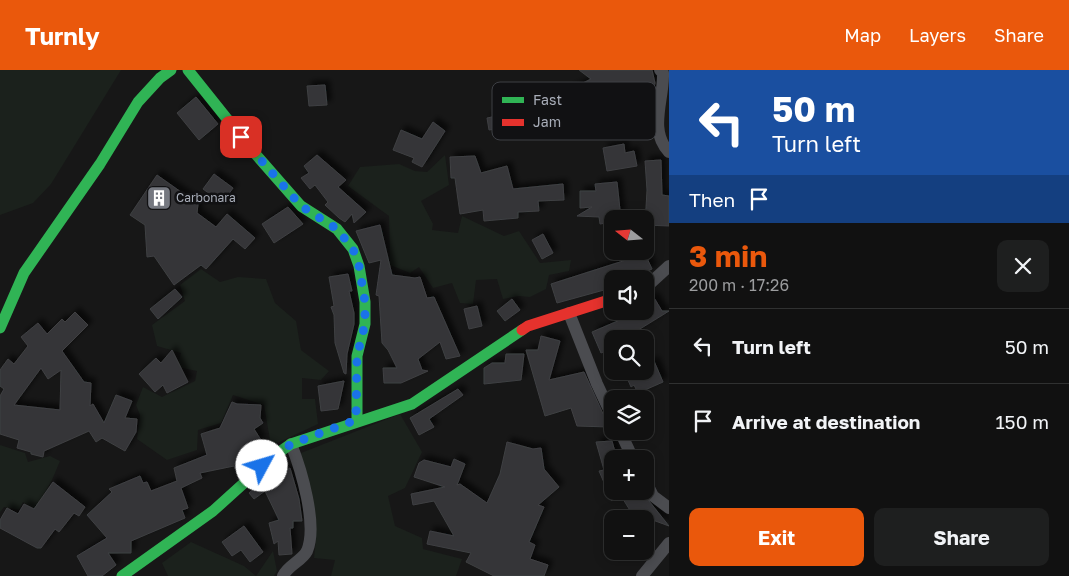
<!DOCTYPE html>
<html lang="en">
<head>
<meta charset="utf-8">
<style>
	:root { --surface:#111; --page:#1e1f1f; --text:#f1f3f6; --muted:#9c9d9f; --line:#303131; --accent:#ea580c }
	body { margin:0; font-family:"Golos Text",sans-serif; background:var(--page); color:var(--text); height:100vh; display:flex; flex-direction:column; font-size:19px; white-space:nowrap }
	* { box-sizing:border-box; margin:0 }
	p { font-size:16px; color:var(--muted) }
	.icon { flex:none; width:28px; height:28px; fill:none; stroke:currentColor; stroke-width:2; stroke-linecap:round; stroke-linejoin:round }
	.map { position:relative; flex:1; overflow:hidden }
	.panel { display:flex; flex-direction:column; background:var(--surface); width:400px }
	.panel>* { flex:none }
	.banner { background:#1a4fa0; color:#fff; overflow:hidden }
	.needle { width:32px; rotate:287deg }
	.controls { position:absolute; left:604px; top:140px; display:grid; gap:10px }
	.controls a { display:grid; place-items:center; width:50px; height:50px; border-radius:10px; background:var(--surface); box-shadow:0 2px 12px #0003,0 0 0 1px var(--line); font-size:25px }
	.pin { position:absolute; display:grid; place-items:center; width:42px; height:42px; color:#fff; margin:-21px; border-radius:10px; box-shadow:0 2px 8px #0006 }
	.me { position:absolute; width:55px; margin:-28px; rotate:51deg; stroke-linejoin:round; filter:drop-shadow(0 0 4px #0008) }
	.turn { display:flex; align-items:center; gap:18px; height:105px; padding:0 20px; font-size:22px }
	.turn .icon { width:65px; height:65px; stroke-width:2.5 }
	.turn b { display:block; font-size:35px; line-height:42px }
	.then { display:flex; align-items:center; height:48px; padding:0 20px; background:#0003; gap:10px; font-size:19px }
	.round { display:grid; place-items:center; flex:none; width:52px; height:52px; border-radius:10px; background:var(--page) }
	.head { display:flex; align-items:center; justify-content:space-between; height:85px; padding:0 20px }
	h1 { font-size:30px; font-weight:700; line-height:38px; color:var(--accent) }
	.action { display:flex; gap:10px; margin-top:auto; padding:10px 20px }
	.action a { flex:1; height:58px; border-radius:10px; background:var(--accent); color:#fff; font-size:20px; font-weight:700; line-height:58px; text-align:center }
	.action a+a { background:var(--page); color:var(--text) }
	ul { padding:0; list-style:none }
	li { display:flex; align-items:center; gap:15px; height:75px; padding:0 20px; border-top:1px solid var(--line) }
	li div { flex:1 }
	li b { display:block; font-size:19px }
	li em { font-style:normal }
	header { display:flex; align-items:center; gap:30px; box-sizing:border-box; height:70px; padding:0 25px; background:var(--accent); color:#fff }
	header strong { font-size:24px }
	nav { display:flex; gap:28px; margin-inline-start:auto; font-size:18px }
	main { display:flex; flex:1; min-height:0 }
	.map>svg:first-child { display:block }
</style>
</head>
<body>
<header>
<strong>Turnly</strong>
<nav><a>Map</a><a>Layers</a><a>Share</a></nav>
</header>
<main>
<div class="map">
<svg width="669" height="506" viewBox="0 0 669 506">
	<defs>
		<filter id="shadow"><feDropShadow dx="4.5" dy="-4.5" stdDeviation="2.5" flood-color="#0009"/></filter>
	</defs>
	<rect width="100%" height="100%" fill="#171717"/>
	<!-- green -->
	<g fill="#1b211c">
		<polygon points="0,0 121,0 51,114 33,133 0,145"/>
		<polygon points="445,85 449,115 421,131 433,154 432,160 458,163 462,146 504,166 519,161 540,193 571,190 569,201 549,205 546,219 530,227 519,226 503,229 497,209 476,210 473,234 460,233 452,213 433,218 419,197 410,203 390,195 389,146 348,116 360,97 399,94 415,101 427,102"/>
		<polygon points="201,199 220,212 238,207 266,209 275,233 296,251 301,280 329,301 321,310 302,308 302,329 315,329 318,354 271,376 264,335 233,325 221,353 198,360 197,380 167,390 137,369 140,345 136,335 143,317 162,327 195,311 197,301 177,297 181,283 157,276 152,255 185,231 180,215"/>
		<polygon points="400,344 422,382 405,418 388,426 395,456 422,468 423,479 462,489 456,506 331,506 335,490 314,488 316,469 301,383"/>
		<polygon points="0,375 25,383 28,392 50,386 60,391 52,410 35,439 23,432 19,440 4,437 0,442"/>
		<polygon points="191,472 244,496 256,506 273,481 277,501 274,506 168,506 162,493"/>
	</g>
	<!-- building -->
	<g fill="#343537" stroke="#3f4043" fill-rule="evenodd" filter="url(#shadow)">
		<polygon points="579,0 652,0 655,13 647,52 595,39 578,48 565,22 591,9"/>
		<polygon points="325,15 327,35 309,36 307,16"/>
		<polygon points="196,27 218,54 199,70 177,43"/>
		<polygon points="502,45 504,58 489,60 487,48"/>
		<polygon points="433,52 445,61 422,97 412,92 414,88 393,80 401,60 422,69"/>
		<polygon points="624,74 625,83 634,81 637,96 607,101 603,78"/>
		<polygon points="317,85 346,110 338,117 366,142 354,153 352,144 345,152 339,148 325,135 328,132 315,115 310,119 301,108 309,103 304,96"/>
		<polygon points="475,86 481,103 507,96 513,119 563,114 564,130 538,131 539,141 518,142 518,148 484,151 483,140 460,144 455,108 451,108 450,87"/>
		<polygon points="661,90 662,125 669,126 669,156 645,155 647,120 645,91"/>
		<polygon points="214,104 233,118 222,133 203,119"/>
		<polygon points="157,105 198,134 197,143 216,157 227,144 255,168 245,179 233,169 206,199 201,195 174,215 154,186 147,187 145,155 130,145"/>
		<polygon points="617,112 621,149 612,149 612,152 600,154 599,147 577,146 592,137 580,138 580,121 596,121 595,114"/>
		<polygon points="288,137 303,154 274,173 262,154"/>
		<polygon points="380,155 392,205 415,208 420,207 427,228 434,227 460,286 446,289 440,272 418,289 422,300 428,301 401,313 384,313 383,298 397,298 388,280 382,273 379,226 376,225 381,190 369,193 356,161"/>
		<polygon points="543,164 553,183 542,189 532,170"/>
		<polygon points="645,184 652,199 629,209 612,209 612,214 604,212 604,220 557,233 551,214"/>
		<polygon points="348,204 352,221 349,221 354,243 354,254 347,284 346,304 344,303 335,273 334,245 331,237 334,236 329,207"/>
		<polygon points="175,219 182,227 158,249 150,239"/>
		<polygon points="653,226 662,241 669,241 635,262 638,269 612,269 612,278 601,283 592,262 627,247 624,241 645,241 645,231"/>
		<polygon points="512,229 520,240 505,251 497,241"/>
		<polygon points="477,236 482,256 469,259 464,239"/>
		<path d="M75,242L88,255L62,281L84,312L91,313L90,336L93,334L104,353L116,325L132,331L125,348L137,349L136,362L125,381L102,368L96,372L89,361L44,381L43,387L31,384V382L17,378L19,370L0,364V326L4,319L0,316V300L8,289L14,294L28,276L21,267L38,253L47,264L62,249L65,252ZM41,298L48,309L61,300L60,340L14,335Z"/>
		<polygon points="541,266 560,271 549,310 584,302 609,357 577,356 571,338 545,346 526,280 538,280"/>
		<polygon points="172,280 188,312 167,323 163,315 155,322 139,304 156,288 161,293"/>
		<polygon points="506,284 524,284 521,310 484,314 484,298 492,293 505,293"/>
		<polygon points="654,291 663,312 638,323 634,315 631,317 624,301 645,301 645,295"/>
		<polygon points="344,311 338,339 321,341 318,316"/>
		<polygon points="458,319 463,325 429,349 434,357 419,365 410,348"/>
		<polygon points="232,332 237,334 261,335 260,348 263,353 254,359 261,370 251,378 256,384 250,389 252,392 235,399 234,396 200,403 202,408 181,418 188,438 182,440 185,448 131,471 131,483 108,483 116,495 102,506 88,506 77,486 107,468 87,445 112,422 109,419 140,406 143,413 147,412 151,421 177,411 174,398 207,385 201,364 220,358"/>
		<polygon points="612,371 617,389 612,389 612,431 599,401 604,400 596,372"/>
		<polygon points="507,372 533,379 541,378 544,399 559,417 538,435 544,437 529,472 535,475 530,489 548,495 544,506 494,506 466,492 471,483 427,474 430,461 454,466 434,431 413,435 411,424 445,417 414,407 419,393 424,390 451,397 454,389 465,394 457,415 460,414 487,433 500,404"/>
		<polygon points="290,398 299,429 302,451 293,451 293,458 290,458 292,484 279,485 278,471 274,474 269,453 279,450 265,421 254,429 249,423 264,409 266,411"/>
		<polygon points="53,412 85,437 79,446 74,443 59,462 55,459 41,478 37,478 0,458 0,450 7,438 18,444 24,434 34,439"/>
		<polygon points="618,421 641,421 669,456 631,442"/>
		<polygon points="244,456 263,482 250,492 241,480 232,486 222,472"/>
	</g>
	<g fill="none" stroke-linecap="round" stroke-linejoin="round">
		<!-- street -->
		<g stroke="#4b4c50" stroke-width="12">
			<path d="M660,0L663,3C664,30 648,60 669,82"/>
			<polyline points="645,218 669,196"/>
			<polyline points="569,243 597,314 612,346"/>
			<polyline points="620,361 633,389"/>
			<polyline points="645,410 653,426 669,438"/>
			<path d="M283,506C288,495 302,491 307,481C318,455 301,399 291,374"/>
			<polyline points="642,506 669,473"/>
		</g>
		<!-- fast -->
		<g stroke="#30b455" stroke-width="11">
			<polyline points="188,0 252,80 301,136 337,159 353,179 359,196 365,232 365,254 357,286 357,350"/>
			<polyline points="0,258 24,203 100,94 138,32 160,8 171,0"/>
			<polyline points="122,506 213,441 275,385 291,374 412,334 522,260"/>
		</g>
		<!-- jam -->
		<polyline stroke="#e5322d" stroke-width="11" points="522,260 528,256 612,229"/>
	</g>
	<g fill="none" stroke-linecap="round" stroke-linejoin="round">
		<!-- route -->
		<polyline stroke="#1a73e8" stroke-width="9" stroke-dasharray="0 16.2" points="241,67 301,136 337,159 353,179 359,196 365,232 365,254 357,286 356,350 291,374 262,396"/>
	</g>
	<!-- icons -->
	<defs>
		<symbol id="building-square" viewBox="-11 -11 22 22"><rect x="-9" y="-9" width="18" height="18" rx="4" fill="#757880" stroke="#111113"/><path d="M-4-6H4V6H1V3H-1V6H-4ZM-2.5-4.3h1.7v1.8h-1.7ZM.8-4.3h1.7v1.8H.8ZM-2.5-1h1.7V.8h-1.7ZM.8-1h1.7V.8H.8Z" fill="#fff"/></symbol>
	</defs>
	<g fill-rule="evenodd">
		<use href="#building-square" x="145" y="114" width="28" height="28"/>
	</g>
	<g text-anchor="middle" stroke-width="5" stroke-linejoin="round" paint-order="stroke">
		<!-- poi labels -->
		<g font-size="12" fill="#a8adb8" stroke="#111113" text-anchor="start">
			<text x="176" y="132">Carbonara</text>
		</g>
	</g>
	<!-- legend -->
	<rect x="492" y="12" width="164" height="58" rx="8" fill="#111113" stroke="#3e4045" stroke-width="1"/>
	<rect x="502" y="27" width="22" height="6" fill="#30b455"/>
	<rect x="502" y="49" width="22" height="7" fill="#e5322d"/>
	<g font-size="14" fill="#a8adb8">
		<text x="533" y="35">Fast</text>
		<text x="533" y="57">Jam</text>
	</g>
</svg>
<div class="controls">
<a><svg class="needle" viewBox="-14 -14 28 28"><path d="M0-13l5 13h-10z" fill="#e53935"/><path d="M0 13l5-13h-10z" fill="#9c9d9f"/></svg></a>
<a><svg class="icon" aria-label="sound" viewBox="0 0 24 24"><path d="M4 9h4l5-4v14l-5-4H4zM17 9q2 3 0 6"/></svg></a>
<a><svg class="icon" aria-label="search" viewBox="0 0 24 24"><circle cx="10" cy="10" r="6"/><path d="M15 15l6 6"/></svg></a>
<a><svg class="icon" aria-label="layers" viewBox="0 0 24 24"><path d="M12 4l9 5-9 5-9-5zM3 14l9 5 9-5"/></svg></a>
<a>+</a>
<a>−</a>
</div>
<div class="pin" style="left:241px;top:67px;background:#d93025"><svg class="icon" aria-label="arrive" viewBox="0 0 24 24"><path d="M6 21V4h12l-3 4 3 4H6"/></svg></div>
<svg class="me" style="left:262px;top:396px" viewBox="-20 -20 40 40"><circle r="19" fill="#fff"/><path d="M0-13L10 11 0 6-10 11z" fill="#1a73e8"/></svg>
</div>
<section class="panel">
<div class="banner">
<div class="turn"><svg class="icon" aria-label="left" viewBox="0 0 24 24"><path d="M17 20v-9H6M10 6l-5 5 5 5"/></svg><div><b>50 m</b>Turn left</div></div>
<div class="then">Then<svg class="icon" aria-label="arrive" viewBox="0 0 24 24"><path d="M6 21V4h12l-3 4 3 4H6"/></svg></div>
</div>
<div class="head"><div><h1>3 min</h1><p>200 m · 17:26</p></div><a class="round"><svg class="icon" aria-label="close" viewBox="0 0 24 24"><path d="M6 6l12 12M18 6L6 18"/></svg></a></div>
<ul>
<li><svg class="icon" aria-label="left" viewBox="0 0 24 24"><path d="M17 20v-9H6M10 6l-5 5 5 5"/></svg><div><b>Turn left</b></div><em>50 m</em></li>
<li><svg class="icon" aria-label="arrive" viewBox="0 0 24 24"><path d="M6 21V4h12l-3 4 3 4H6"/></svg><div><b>Arrive at destination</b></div><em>150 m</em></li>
</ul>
<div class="action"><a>Exit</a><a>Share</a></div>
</section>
</main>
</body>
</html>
